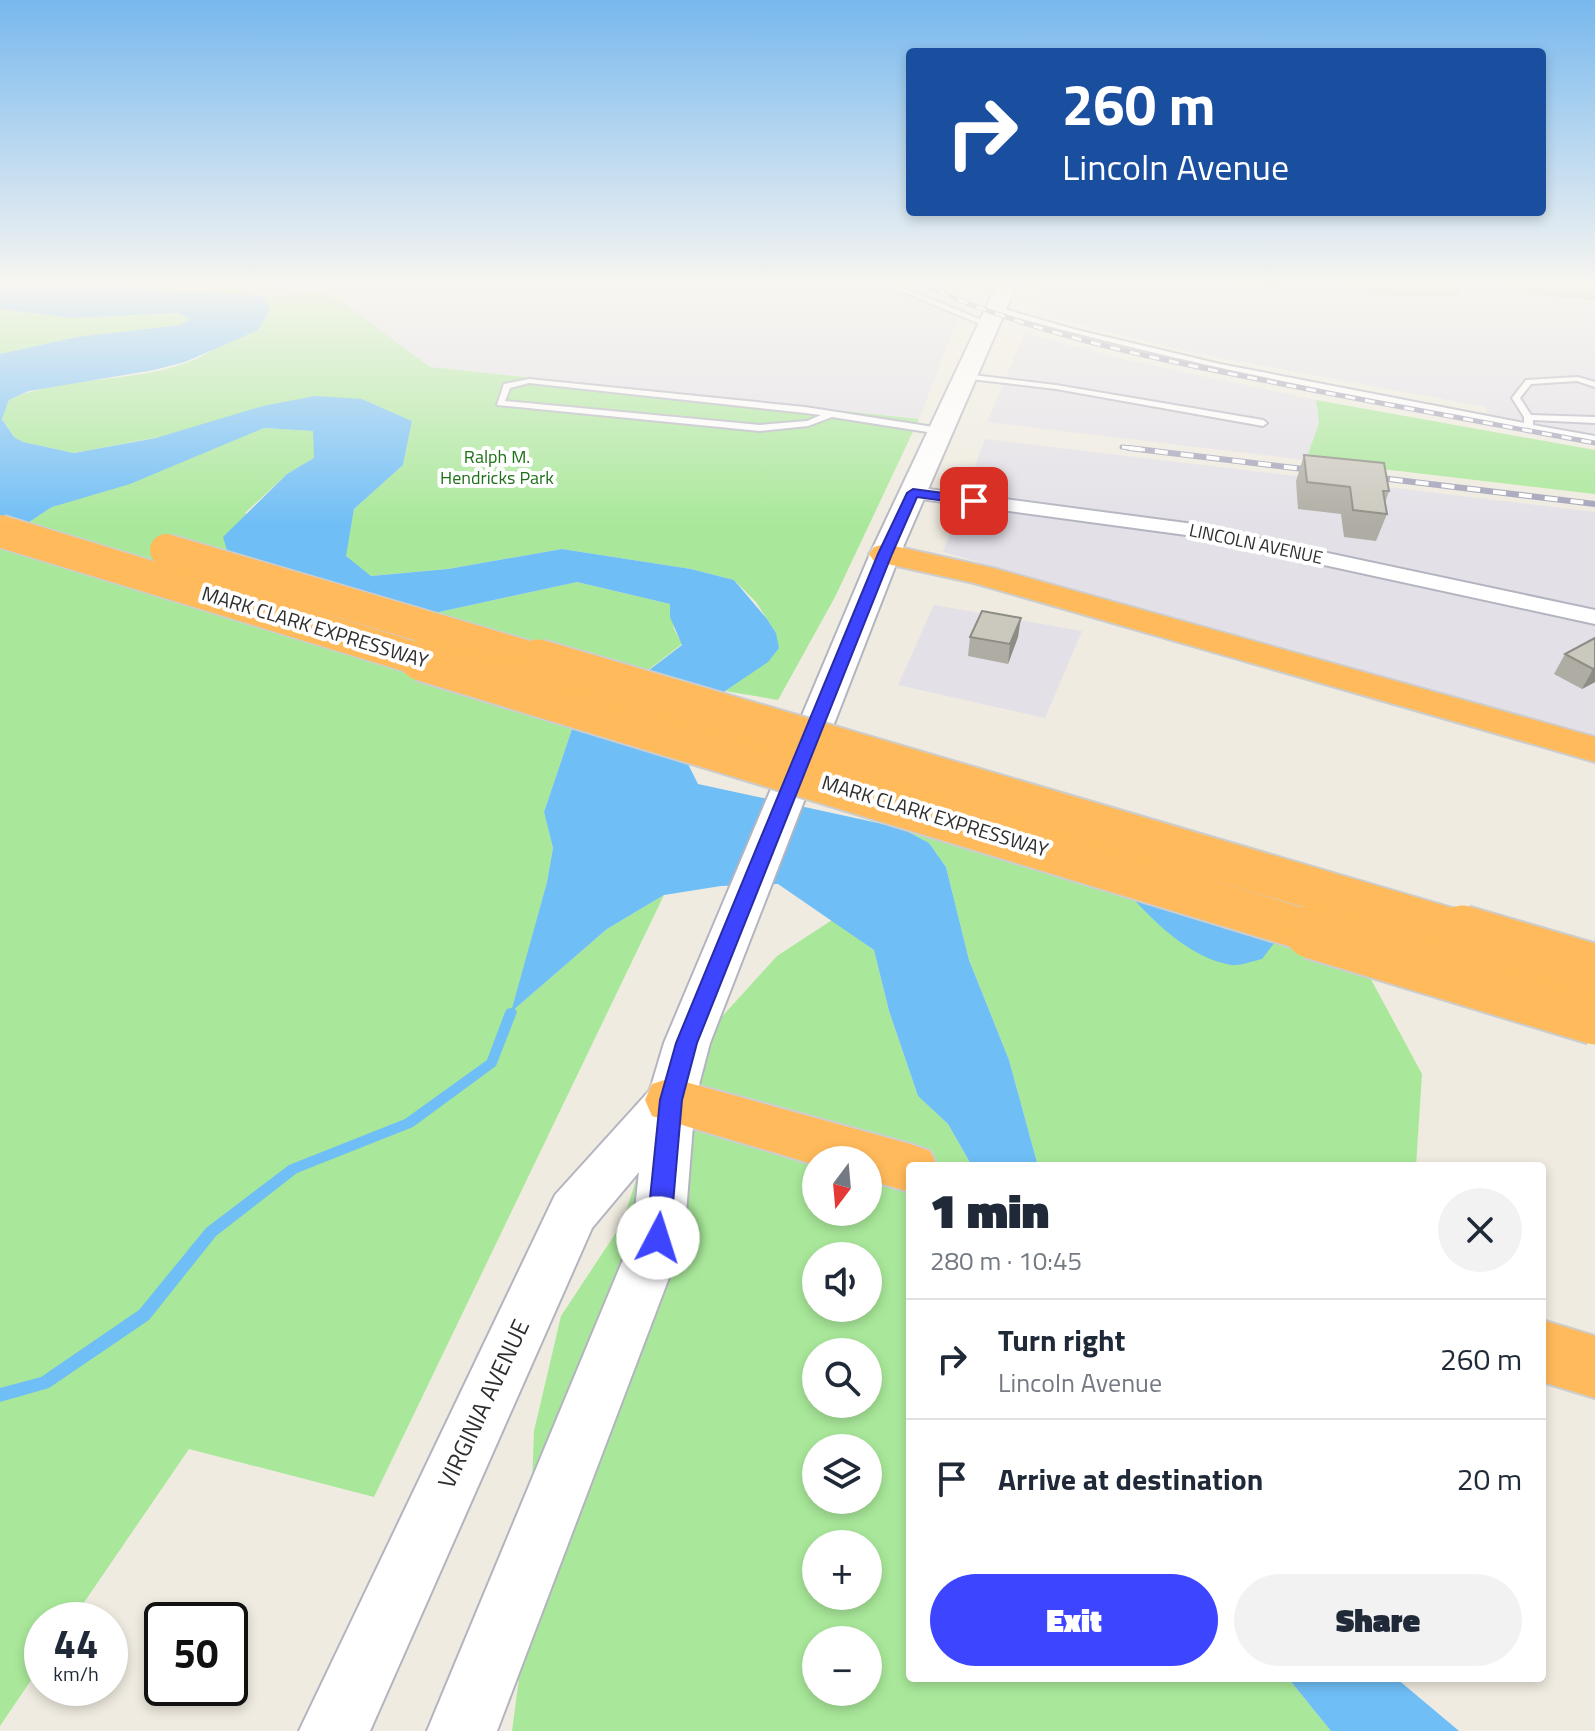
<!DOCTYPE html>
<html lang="en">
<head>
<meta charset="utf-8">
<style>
	:root { --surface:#fff; --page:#f2f2f3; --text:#1f2937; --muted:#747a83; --line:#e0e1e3; --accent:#3d45ff }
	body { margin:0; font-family:"Titillium Web",sans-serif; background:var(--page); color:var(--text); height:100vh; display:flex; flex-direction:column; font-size:30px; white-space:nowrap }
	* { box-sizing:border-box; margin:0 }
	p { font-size:26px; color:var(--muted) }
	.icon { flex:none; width:44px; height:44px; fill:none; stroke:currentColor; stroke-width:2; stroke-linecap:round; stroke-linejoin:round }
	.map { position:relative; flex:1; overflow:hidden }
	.sheet { position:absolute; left:906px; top:1162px; width:640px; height:520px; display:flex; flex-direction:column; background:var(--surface); border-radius:8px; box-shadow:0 4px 12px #0003 }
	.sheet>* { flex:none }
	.top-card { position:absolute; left:906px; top:48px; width:640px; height:168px; border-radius:8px; box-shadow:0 4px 12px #0003; background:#1a4fa0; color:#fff; overflow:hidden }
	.needle { width:52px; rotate:196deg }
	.tools { position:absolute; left:802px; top:1146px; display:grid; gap:16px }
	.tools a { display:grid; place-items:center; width:80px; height:80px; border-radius:50%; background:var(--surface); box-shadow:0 4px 12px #0003; font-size:40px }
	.speed { position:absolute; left:24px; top:1602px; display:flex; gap:16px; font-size:40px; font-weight:700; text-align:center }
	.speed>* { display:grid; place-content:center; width:104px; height:104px; border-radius:50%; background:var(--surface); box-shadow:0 4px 12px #0003; line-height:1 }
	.speed small { font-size:20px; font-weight:400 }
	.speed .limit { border:4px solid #111; border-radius:12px; background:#fff; color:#111 }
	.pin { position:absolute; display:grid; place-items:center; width:68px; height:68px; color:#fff; margin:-34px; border-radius:16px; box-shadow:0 4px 12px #0006 }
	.me { position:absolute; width:88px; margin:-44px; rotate:5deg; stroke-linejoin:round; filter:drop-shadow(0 0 6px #0008) }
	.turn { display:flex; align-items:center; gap:28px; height:168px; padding:0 24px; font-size:36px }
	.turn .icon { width:104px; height:104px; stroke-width:2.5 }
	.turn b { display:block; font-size:56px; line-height:68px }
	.round { display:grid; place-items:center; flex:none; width:84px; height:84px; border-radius:42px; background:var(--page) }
	.summary { display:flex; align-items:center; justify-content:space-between; height:136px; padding:0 24px }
	h1 { font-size:48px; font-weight:800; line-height:60px }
	.cta { display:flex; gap:16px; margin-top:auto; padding:16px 24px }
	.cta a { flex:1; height:92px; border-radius:48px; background:var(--accent); color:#fff; font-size:32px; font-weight:800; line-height:92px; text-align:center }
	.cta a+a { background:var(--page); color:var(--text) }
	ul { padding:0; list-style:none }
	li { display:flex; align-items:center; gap:24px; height:120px; padding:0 24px; border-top:2px solid var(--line) }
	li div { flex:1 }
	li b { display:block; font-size:30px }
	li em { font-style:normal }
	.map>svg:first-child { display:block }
</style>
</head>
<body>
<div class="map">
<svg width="1595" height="1731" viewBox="0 0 1595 1731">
	<rect width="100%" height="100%" fill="#efebe0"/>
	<!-- industrial -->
	<g fill="#e3e0e8">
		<polygon points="248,284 904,284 966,309 950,338 919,419 430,367 334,295"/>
		<polygon points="1046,284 1595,284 1595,441 1490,422 1485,407 1195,353 1035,314"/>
		<polygon points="1025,333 1131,361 1316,400 1319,423 1311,452 1306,460 987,422"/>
		<polygon points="985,439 1595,512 1595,735 943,552"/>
		<polygon points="934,605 1082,631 1045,718 898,685"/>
	</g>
	<!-- green -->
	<g fill="#a9e89a" fill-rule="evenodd">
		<path d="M71,284H247L334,295L430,367L919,419L835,597L778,700L725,691L746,676L776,633L756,602L734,580L691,569L562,549L448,569L371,576L345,557L354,509L403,465L412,421L362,399L74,453L23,442L14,437L2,418L9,400C69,372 158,386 212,350C231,337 248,313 264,296Z"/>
		<polygon points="0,309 73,318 178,313 191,319 180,325 77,337 0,354"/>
		<polygon points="1316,400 1595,450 1595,494 1306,460 1319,423"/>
		<polygon points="264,428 314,431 315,458 287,474 245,513 430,614 577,582 670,604 674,629 682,644 572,729 544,812 553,848 547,882 512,1011 607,929 664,895 374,1497 189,1449 72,1620 42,1620 42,1664 0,1726 0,541 52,507"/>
		<polygon points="977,801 1239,876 1353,946 1422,1074 1416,1166 1038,1166 1009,1060 969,960 946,867 929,843 901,828"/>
		<path d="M832,920L874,950L889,1011L918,1096L948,1124L972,1166H910V1678H1288L1331,1731H512L527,1618L534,1431L561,1316L623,1222L668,1076L777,956ZM816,1160H868V1212H816ZM816,1256H868V1308H816ZM816,1352H868V1404H816ZM816,1448H868V1500H816ZM816,1544H868V1596H816ZM816,1640H868V1692H816Z"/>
	</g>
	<!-- water -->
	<g fill="#6fbef6">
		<polygon points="0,284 71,284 264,296 270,309 258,330 185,362 154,370 29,391 9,400 2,419 14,437 23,442 74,453 156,438 263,406 315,396 362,399 412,421 403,465 354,509 346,556 371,576 448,569 562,549 691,569 734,580 767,619 776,633 779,648 768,662 725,691 685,758 698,784 901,828 929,843 946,867 969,960 1009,1060 1038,1166 972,1166 948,1124 918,1096 889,1011 874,950 778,884 721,886 664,895 607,929 511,1012 547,882 553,848 544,812 572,729 682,645 670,617 670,604 577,582 430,614 366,650 233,570 223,537 287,474 314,458 313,431 264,428 130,484 52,507 0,541 0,354 77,337 180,325 190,319 178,313 73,318 0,309"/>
		<path d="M1110,874L1278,938L1262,959C1253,961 1240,966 1231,965C1181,956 1142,908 1110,874Z"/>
		<polygon points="1288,1678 1396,1678 1459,1731 1331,1731"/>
	</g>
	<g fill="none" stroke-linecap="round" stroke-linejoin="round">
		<!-- stream -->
		<polygon fill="#6fbef6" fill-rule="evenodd" points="511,1008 515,1009 517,1012 496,1066 413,1127 297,1173 216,1236 149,1320 49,1388 0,1402 0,1388 41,1377 139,1310 206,1228 289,1165 405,1119 487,1060 505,1012 507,1009"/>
		<defs>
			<g id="service">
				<polygon points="885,284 894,284 994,325 987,327"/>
				<path d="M997,307L1073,329L1220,364L1524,423V417L1512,398L1526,380L1578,377L1595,382V387L1577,381L1531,384L1520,398L1531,415L1595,417V423L1533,420V425L1595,436V442C1393,403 1192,368 994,311V307Z"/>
				<polygon points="965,374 1056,385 1263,420 1267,423 1263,426 1056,389 962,378 962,374"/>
				<path d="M529,379L805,407L940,428L944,431L940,434L832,417L808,426L760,431L497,405L504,384ZM529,383L805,413L821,415L807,421L760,425L505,401L510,388Z"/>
			</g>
			<polygon id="minor" points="913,487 1186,523 1595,610 1595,624 1186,535 906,497 903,493 906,489"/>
			<polygon id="secondary" points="997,284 1017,284 900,554 710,1043 695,1100 684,1238 497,1731 427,1731 632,1238 639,1172 592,1228 370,1731 299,1731 555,1195 650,1090 664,1043 870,554"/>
			<g id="motorway">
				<polygon points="885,544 993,568 1595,737 1595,762 974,583 874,561 869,554 874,547"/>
				<polygon points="671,1078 910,1144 930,1151 937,1166 910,1166 910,1192 868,1180 868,1160 816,1160 816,1165 652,1116 645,1100 652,1084"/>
				<polygon points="1542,1320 1595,1336 1595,1398 1542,1382"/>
			</g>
		</defs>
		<!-- service casing -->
		<use href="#service" stroke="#b4b4c1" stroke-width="4"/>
		<!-- minor casing -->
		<use href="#minor" stroke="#b4b4c1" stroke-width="4"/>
		<!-- secondary casing -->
		<use href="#secondary" stroke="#b4b4c1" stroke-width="4"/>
		<!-- motorway casing -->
		<use href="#motorway" stroke="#cdcdcd" stroke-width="4"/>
		<!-- service -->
		<use href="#service" fill="#fff" fill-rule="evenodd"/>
		<!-- minor -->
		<use href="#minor" fill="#fff" fill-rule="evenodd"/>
		<!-- secondary -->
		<use href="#secondary" fill="#fff" fill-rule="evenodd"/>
		<!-- motorway -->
		<use href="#motorway" fill="#ffba5b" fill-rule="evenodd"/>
		<defs>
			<g id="rail-far1">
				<path d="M921,284C1024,330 1132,354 1242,376C1359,400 1477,421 1595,443"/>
				<polyline points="1122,447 1145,450"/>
			</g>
			<g id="rail">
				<polyline points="1129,448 1320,471"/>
				<polyline points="1364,476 1595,504"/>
			</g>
		</defs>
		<!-- rail-far1 casing -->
		<use href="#rail-far1" stroke="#a2a2b9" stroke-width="5"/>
		<!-- rail casing -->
		<use href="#rail" stroke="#a2a2b9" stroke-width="6"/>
		<!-- rail-far1 -->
		<use href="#rail-far1" stroke="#fff" stroke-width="3" stroke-dasharray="10" stroke-linecap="butt"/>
		<!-- rail -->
		<use href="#rail" stroke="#fff" stroke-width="4" stroke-dasharray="13" stroke-linecap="butt"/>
		<defs>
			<g id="motorway-bridge-far2">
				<polyline points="0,531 428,662"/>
				<polyline points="166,550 545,662"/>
			</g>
			<g id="motorway-bridge-far1">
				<polyline points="421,660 1319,934"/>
				<polyline points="538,660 1468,934"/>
			</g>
			<g id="motorway-bridge">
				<polyline points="1312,932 1595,1018"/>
				<polyline points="1462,932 1595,971"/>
			</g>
		</defs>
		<!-- motorway-bridge-far2 casing -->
		<use href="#motorway-bridge-far2" stroke="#cdcdcd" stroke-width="35" stroke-linecap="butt"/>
		<!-- motorway-bridge-far1 casing -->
		<use href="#motorway-bridge-far1" stroke="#cdcdcd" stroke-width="45" stroke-linecap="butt"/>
		<!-- motorway-bridge casing -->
		<use href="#motorway-bridge" stroke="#cdcdcd" stroke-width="57" stroke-linecap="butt"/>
		<!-- motorway-bridge-far2 -->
		<use href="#motorway-bridge-far2" stroke="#ffba5b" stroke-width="32"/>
		<!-- motorway-bridge-far1 -->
		<use href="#motorway-bridge-far1" stroke="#ffba5b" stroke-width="41"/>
		<!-- motorway-bridge -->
		<use href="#motorway-bridge" stroke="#ffba5b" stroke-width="53"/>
	</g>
	<!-- wall -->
	<g fill="#afada3">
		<polygon points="1215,284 1289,284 1289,285 1267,291 1229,288"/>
		<polygon points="1340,284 1462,284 1458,296 1395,296 1370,293"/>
		<polygon points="1483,284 1595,284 1595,300 1547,296"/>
		<polygon points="1304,455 1389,491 1385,503 1387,514 1376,541 1344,537 1341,514 1298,509 1296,481"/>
		<polygon points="970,637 1018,637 1008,664 968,656"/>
		<polygon points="1595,638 1595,682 1582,689 1554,674 1565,654"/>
	</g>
	<!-- shaded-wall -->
	<g fill="#8e8d85">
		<polygon points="1269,284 1289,284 1289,285 1267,291"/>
		<polygon points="1021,618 1018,637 1008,664 1010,644"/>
		<polygon points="1595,668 1595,682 1582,689 1593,669"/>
	</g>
	<!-- building -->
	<g fill="#cbc9be" stroke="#8e8d85" stroke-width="2">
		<polygon points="1304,455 1384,463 1389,491 1383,491 1387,514 1353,510 1350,487 1307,482"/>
		<polygon points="982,611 1021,618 1010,644 970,637"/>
		<polygon points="1595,638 1595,668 1593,669 1565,654"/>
	</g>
	<!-- sky -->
	<linearGradient id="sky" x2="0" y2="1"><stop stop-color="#77b8ee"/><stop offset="0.54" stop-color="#f8f6f1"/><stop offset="1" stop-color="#f8f6f1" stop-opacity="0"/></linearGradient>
	<rect width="1595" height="526" fill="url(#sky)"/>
	<!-- route -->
	<polygon fill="#3d45ff" stroke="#282da6" stroke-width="2" points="913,489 974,497 980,501 974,505 917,497 892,554 697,1043 682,1100 670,1238 667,1246 658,1249 650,1246 646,1238 660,1100 676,1043 878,554 907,493"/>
	<g text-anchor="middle" stroke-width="8" stroke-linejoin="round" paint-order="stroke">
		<!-- far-park labels -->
		<g font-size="18" fill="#1d7117" stroke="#fff">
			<text x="497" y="463">Ralph M.<tspan x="497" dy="21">Hendricks Park</tspan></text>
		</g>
		<!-- far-street labels -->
		<g font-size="18" fill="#2e2e2e" stroke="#fff">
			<text transform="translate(1256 544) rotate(12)" y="6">LINCOLN AVENUE</text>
		</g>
		<!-- street labels -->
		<g font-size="20" fill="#2e2e2e" stroke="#fff">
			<text transform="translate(315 627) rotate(17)" y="7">MARK CLARK EXPRESSWAY</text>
			<text transform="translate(935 816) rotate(17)" y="7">MARK CLARK EXPRESSWAY</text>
		</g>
		<!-- near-street labels -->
		<g font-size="24" fill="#2e2e2e" stroke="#fff">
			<text transform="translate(484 1404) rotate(-65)" y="8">VIRGINIA AVENUE</text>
		</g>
	</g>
</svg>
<div class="tools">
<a><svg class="needle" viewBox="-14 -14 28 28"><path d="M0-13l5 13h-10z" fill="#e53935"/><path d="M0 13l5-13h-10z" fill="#747a83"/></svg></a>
<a><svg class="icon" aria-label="sound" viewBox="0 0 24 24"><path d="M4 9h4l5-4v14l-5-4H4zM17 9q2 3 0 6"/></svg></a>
<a><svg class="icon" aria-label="search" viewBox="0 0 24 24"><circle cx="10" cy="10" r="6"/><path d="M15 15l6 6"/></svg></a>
<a><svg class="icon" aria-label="layers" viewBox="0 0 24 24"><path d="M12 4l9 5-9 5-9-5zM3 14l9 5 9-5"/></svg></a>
<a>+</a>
<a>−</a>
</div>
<div class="speed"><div>44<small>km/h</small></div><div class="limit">50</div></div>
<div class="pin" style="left:974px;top:501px;background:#d93025"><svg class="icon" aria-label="arrive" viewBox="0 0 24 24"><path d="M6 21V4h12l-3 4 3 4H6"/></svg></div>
<svg class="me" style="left:658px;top:1238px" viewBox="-20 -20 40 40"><circle r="19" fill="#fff"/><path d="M0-13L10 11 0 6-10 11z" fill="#3d45ff"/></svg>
<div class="top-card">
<div class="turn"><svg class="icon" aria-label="right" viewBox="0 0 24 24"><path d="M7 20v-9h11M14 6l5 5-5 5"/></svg><div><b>260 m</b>Lincoln Avenue</div></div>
</div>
<section class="sheet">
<div class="summary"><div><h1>1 min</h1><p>280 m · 10:45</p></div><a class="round"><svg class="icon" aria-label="close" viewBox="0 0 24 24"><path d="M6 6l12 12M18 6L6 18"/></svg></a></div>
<ul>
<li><svg class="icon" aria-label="right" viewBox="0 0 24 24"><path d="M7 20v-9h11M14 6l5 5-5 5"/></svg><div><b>Turn right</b><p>Lincoln Avenue</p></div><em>260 m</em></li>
<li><svg class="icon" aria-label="arrive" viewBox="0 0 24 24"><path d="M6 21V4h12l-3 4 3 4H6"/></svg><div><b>Arrive at destination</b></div><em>20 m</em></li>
</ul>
<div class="cta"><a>Exit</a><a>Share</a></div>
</section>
</div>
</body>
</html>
